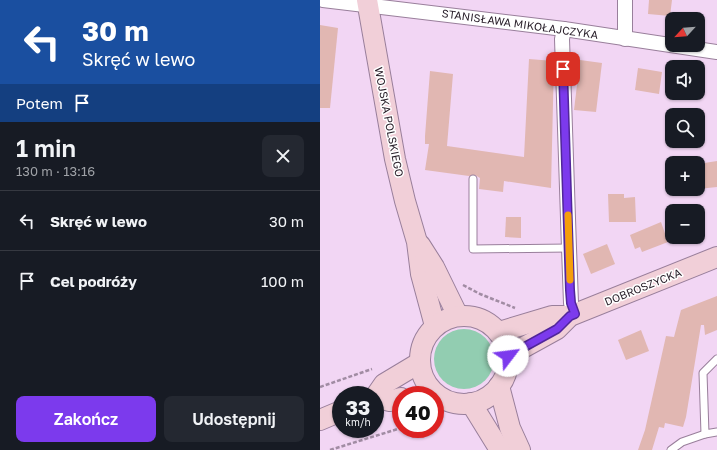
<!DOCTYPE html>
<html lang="pl">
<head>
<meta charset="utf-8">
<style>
	:root { --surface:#171b24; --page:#242831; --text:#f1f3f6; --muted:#9ea1a6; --line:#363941; --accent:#7c3aed }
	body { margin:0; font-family:"Golos Text",sans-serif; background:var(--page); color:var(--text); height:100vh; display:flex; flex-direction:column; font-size:15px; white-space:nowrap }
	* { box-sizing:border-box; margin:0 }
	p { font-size:13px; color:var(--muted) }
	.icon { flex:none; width:22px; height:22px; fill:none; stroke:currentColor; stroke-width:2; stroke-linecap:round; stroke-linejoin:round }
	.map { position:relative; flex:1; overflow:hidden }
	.side { display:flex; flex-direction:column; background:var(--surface); width:320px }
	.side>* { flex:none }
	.hud { background:#1a4fa0; color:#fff; overflow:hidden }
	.needle { width:26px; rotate:244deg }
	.controls { position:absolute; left:345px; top:12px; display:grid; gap:8px }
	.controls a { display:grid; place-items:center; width:40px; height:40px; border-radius:8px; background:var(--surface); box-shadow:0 1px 3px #0004; font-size:20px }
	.speed { position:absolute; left:12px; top:386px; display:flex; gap:8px; font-size:20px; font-weight:700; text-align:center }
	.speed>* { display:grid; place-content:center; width:52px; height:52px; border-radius:50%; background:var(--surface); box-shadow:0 1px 3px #0004; line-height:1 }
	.speed small { font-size:10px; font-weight:400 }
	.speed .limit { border:6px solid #d22; background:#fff; color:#111 }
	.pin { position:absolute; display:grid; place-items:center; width:34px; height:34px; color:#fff; margin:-17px; border-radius:8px; box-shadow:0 2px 6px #0006 }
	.me { position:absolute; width:44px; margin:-22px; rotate:60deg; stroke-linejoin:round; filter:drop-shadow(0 0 3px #0008) }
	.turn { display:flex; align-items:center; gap:14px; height:84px; padding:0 16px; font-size:18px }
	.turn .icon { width:52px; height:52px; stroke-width:2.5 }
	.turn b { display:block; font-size:28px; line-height:34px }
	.then { display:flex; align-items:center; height:38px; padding:0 16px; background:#0003; gap:8px; font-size:15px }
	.round { display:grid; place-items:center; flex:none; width:42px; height:42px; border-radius:8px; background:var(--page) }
	.summary { display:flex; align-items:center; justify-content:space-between; height:68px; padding:0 16px }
	h1 { font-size:24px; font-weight:600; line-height:30px }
	.primary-button { display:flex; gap:8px; margin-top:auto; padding:8px 16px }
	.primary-button a { flex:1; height:46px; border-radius:8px; background:var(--accent); color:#fff; font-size:16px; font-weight:600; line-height:46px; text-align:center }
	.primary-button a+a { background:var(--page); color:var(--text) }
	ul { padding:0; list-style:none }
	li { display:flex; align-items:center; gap:12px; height:60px; padding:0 16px; border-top:1px solid var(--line) }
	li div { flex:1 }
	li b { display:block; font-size:15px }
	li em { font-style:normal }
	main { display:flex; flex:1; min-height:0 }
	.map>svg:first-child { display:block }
</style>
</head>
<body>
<main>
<section class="side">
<div class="hud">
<div class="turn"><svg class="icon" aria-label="left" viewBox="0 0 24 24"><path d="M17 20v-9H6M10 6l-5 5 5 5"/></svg><div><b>30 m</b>Skręć w lewo</div></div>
<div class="then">Potem<svg class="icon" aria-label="arrive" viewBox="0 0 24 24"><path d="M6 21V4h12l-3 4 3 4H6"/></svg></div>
</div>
<div class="summary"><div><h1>1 min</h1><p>130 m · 13:16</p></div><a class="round"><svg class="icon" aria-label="close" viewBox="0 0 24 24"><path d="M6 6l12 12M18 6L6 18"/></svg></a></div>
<ul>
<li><svg class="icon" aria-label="left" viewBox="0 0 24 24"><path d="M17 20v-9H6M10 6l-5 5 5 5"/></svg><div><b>Skręć w lewo</b></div><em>30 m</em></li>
<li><svg class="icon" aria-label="arrive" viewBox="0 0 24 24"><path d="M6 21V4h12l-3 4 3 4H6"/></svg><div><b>Cel podróży</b></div><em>100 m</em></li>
</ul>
<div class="primary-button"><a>Zakończ</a><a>Udostępnij</a></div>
</section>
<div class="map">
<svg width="397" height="450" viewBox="0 0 397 450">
	<rect width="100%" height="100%" fill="#f2d6f4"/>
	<!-- grass -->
	<circle fill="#92cdb1" cx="144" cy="359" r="30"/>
	<!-- building -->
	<g fill="#e1b7b2">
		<polygon points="329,0 352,0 350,16 328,14"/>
		<polygon points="0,25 18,28 10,108 0,108"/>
		<polygon points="209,59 234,61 231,188 184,181 183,192 159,189 160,178 155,175 149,176 105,170 109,144 105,144 105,136 110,71 133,74 127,146 204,157"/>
		<polygon points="260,60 282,63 276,112 254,110"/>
		<polygon points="318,68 342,72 339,94 315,90"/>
		<polygon points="397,161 397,187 378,189 378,164"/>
		<polygon points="288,194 304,194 304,198 315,197 316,222 289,222"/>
		<polygon points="186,217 201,217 201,238 185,237"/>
		<polygon points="341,222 348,242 322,252 320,247 315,249 310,235"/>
		<polygon points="287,244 295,264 271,274 263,254"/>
		<polygon points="397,296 397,330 385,335 384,325 381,325 366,417 363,427 345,423 344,428 339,427 332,450 318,450 325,430 346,336 354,337 361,310"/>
		<polygon points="321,330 329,351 306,360 298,340"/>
	</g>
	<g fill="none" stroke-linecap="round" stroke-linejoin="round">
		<defs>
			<g id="lane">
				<polyline points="153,179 153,249 249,248"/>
				<polyline points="397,359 383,373 385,434 397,432"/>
				<polyline points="351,450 362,442 385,434"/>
			</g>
			<g id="street">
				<polyline points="3,0 244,29 397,52"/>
				<polyline points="244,29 242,39 249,248 251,303 255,314"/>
				<polyline points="305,39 305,0"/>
			</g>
			<g id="secondary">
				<polyline points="47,0 75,159 85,201 97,242 101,274 115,326"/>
				<polyline points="100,245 114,267 138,316"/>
				<circle cx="144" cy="360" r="44"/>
				<polyline points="179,332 232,316 250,316"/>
				<polyline points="188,356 237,329 250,316 397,257"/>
				<polyline points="179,386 190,428 200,450"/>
				<polyline points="55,397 64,384 99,363"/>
				<polyline points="55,397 70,401 81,398"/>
				<polyline points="151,403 180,450"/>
				<polyline points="0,420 21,411"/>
			</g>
		</defs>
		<!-- lane casing -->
		<use href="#lane" stroke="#997f9b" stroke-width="9"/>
		<!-- street casing -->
		<use href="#street" stroke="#997f9b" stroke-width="16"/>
		<!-- secondary casing -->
		<use href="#secondary" stroke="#997f9b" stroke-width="22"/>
		<!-- path -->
		<g stroke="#a18ca3" stroke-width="2.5" stroke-dasharray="4 2" stroke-linecap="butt">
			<polyline points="143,285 160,294 195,308"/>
			<polyline points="0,387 52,369"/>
			<polyline points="10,450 81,428"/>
		</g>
		<!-- lane -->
		<use href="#lane" stroke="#fff" stroke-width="7"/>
		<!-- street -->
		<use href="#street" stroke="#fff" stroke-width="14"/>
		<!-- secondary -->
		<use href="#secondary" stroke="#f1cfd8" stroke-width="20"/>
	</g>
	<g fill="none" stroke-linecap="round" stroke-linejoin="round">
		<defs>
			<polyline id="route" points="188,356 237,329 250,316 255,314 251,303 250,290 243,69"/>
		</defs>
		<!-- route casing -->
		<use href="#route" stroke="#51269a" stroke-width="10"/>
		<!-- route -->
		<use href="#route" stroke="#7c3aed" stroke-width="7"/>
		<!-- slow -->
		<polyline stroke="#f59e0b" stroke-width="7" points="248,215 250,280"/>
	</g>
	<g text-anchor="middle" stroke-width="3" stroke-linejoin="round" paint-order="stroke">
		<!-- street labels -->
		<g font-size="11" fill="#281e29" stroke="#fff">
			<text transform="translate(200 24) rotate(8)" y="4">STANISŁAWA MIKOŁAJCZYKA</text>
			<text transform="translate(69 122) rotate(79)" y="4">WOJSKA POLSKIEGO</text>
			<text transform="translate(323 287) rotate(-22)" y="4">DOBROSZYCKA</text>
		</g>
	</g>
</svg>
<div class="controls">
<a><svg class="needle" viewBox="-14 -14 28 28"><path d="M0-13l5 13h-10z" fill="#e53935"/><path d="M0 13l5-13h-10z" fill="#9ea1a6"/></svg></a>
<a><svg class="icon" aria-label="sound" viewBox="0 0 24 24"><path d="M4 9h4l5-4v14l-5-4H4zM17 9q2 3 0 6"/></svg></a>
<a><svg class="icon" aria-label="search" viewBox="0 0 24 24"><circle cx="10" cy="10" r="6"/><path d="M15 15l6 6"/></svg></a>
<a>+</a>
<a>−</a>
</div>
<div class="speed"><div>33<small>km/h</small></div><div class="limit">40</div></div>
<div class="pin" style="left:243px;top:69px;background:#d93025"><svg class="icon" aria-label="arrive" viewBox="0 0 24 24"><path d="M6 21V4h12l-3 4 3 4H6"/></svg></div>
<svg class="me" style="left:188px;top:356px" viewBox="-20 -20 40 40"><circle r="19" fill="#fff"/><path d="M0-13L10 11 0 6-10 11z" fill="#7c3aed"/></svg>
</div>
</main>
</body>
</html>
